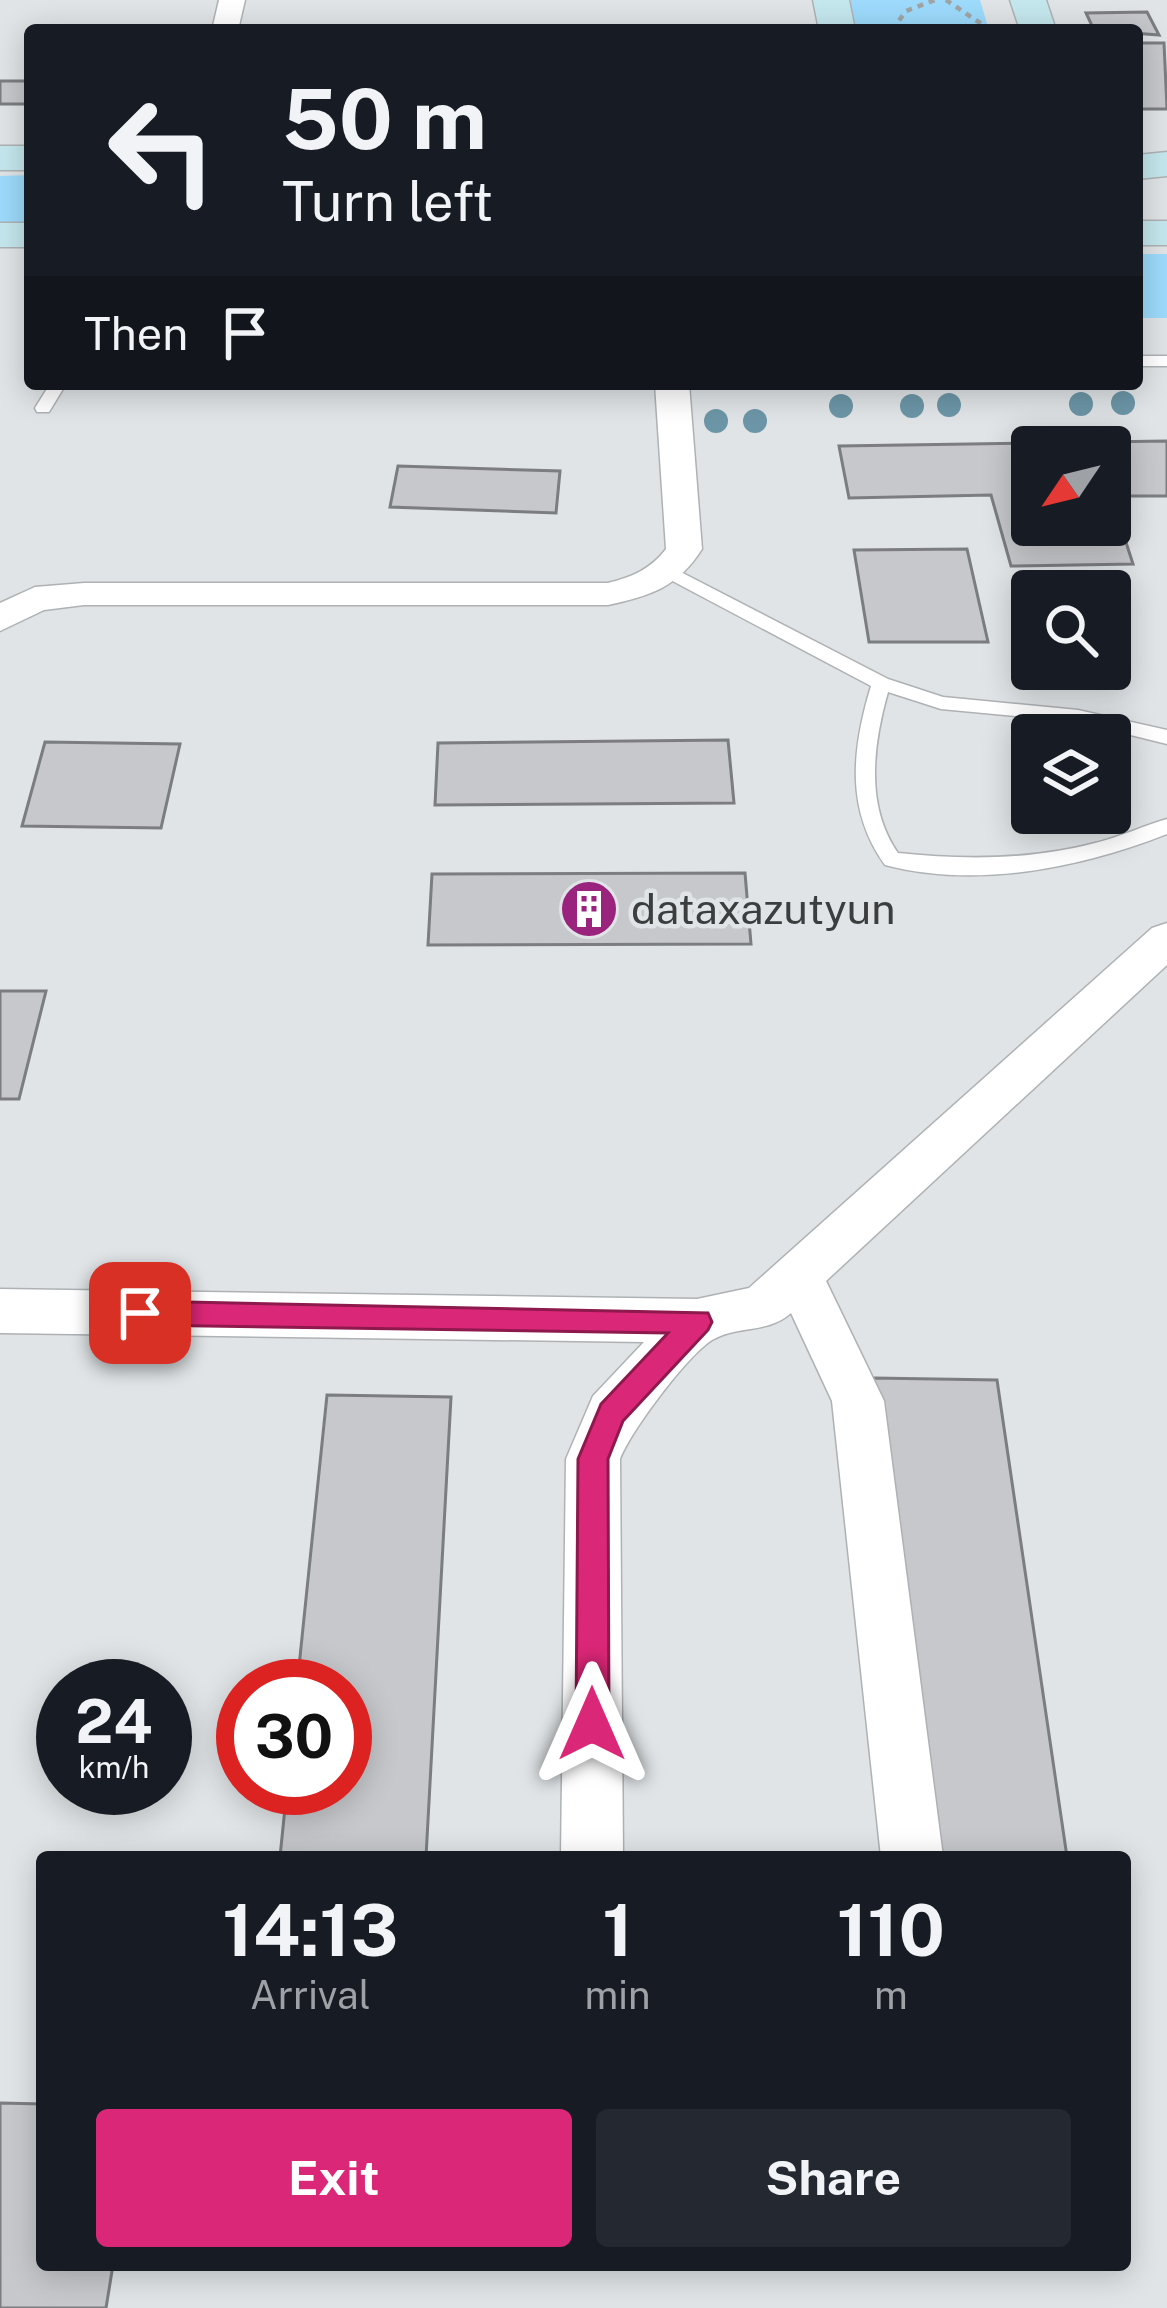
<!DOCTYPE html>
<html lang="en">
<head>
<meta charset="utf-8">
<style>
	:root { --surface:#171b24; --page:#242831; --text:#f1f3f6; --muted:#9ea1a6; --accent:#db2777 }
	body { margin:0; font-family:"Public Sans",sans-serif; background:var(--page); color:var(--text); height:100vh; display:flex; flex-direction:column; font-size:45px; white-space:nowrap }
	* { box-sizing:border-box; margin:0 }
	p { font-size:39px; color:var(--muted) }
	.icon { flex:none; width:66px; height:66px; fill:none; stroke:currentColor; stroke-width:2; stroke-linecap:round; stroke-linejoin:round }
	.map { position:relative; flex:1; overflow:hidden }
	.drawer { position:absolute; left:36px; top:1851px; width:1095px; height:420px; display:flex; flex-direction:column; background:var(--surface); border-radius:12px; box-shadow:0 6px 30px #0003 }
	.drawer>* { flex:none }
	.hud { position:absolute; left:24px; top:24px; width:1119px; height:366px; border-radius:12px; box-shadow:0 6px 30px #0003; background:#171b24; color:var(--text); overflow:hidden }
	.needle { width:78px; rotate:235deg }
	.tools { position:absolute; left:1011px; top:426px; display:grid; gap:24px }
	.tools a { display:grid; place-items:center; width:120px; height:120px; border-radius:12px; background:var(--surface); box-shadow:0 6px 30px #0003; font-size:60px }
	.speed { position:absolute; left:36px; top:1659px; display:flex; gap:24px; font-size:60px; font-weight:700; text-align:center }
	.speed>* { display:grid; place-content:center; width:156px; height:156px; border-radius:50%; background:var(--surface); box-shadow:0 6px 30px #0003; line-height:1 }
	.speed small { font-size:30px; font-weight:400 }
	.speed .limit { border:18px solid #d22; background:#fff; color:#111 }
	.pin { position:absolute; display:grid; place-items:center; width:102px; height:102px; color:#fff; margin:-51px; border-radius:24px; box-shadow:0 6px 18px #0006 }
	.me { position:absolute; width:132px; margin:-66px; rotate:0deg; stroke-linejoin:round; filter:drop-shadow(0 0 9px #0008) }
	.turn { display:flex; align-items:center; gap:42px; height:252px; padding:0 60px; font-size:54px }
	.turn .icon { width:156px; height:156px; stroke-width:2.5 }
	.turn b { display:block; font-size:84px; line-height:102px }
	.then { display:flex; align-items:center; height:114px; padding:0 60px; background:#0003; gap:24px; font-size:45px }
	.eta { display:flex; justify-content:space-evenly; align-items:center; height:204px; text-align:center }
	.eta b { font-size:72px; font-weight:700; line-height:84px }
	.action { display:flex; gap:24px; margin-top:auto; padding:24px 60px }
	.action a { flex:1; height:138px; border-radius:12px; background:var(--accent); color:#fff; font-size:48px; font-weight:700; line-height:138px; text-align:center }
	.action a+a { background:var(--page); color:var(--text) }
	.map>svg:first-child { display:block }
</style>
</head>
<body>
<div class="map">
<svg width="1167" height="2308" viewBox="0 0 1167 2308">
	<rect width="100%" height="100%" fill="#e0e4e6"/>
	<!-- green -->
	<g fill="#9ddafb">
		<polygon points="849,0 980,0 989,30 855,30"/>
		<polygon points="30,175 30,223 0,224 0,176"/>
		<rect x="1137" y="254" width="30" height="64"/>
	</g>
	<!-- building -->
	<g fill="#c6c8cb" stroke="#7b7d80" stroke-width="3" fill-rule="evenodd">
		<polygon points="1147,12 1159,35 1094,30 1086,13"/>
		<polygon points="1137,43 1164,43 1167,109 1137,109"/>
		<rect x="0" y="81" width="30" height="23"/>
		<path d="M1167,441V496H1111L1133,564L1011,566L991,495L849,498L839,446ZM1032,447H1110V525H1032Z"/>
		<polygon points="398,466 560,471 556,513 390,507"/>
		<polygon points="967,549 988,642 869,642 854,550"/>
		<polygon points="728,740 734,803 435,805 438,743"/>
		<polygon points="45,742 180,744 161,828 22,826"/>
		<polygon points="745,873 751,944 428,945 432,874"/>
		<polygon points="0,991 46,991 19,1099 0,1099"/>
		<polygon points="873,1378 997,1380 1067,1857 921,1857"/>
		<polygon points="327,1395 451,1397 426,1857 280,1857 287,1788 345,1788 345,1686 297,1686"/>
		<polygon points="0,2103 42,2104 42,2265 113,2265 106,2308 0,2308"/>
	</g>
	<g fill="none" stroke-linecap="round" stroke-linejoin="round">
		<defs>
			<g id="lane">
				<rect x="1137" y="356" width="30" height="10"/>
				<polygon points="50,384 66,384 49,412 37,412 35,408"/>
				<path d="M671,567L888,679L943,697L1078,710L1167,730V744L1078,722L941,709L888,692C873,745 865,806 898,853C965,860 1031,860 1095,843C1120,837 1143,826 1167,819V834C1081,868 976,889 885,865C845,809 852,749 871,686L665,577V569Z"/>
			</g>
			<g id="street">
				<polygon points="219,0 245,0 238,30 212,30"/>
				<path d="M655,384H689L702,549C678,587 650,596 608,605H84L44,610L0,631V603L35,587L84,583H608C632,577 651,569 666,549Z"/>
				<path d="M1167,923V965L826,1281L884,1401L943,1857H881L832,1401L791,1313C768,1334 736,1325 712,1340C686,1357 631,1431 620,1459L623,1857H561L566,1459L593,1396L644,1342L0,1333V1289L697,1299L749,1288L1152,928Z"/>
			</g>
			<g id="secondary">
				<polygon points="813,0 849,0 855,30 819,30"/>
				<polygon points="1010,0 1046,0 1056,30 1020,30"/>
				<rect x="0" y="146" width="30" height="24"/>
				<polygon points="1167,152 1167,176 1137,179 1137,155"/>
				<rect x="1137" y="221" width="30" height="24"/>
				<rect x="0" y="223" width="30" height="24"/>
			</g>
		</defs>
		<!-- lane casing -->
		<use href="#lane" stroke="#aeb2b4" stroke-width="3"/>
		<!-- street casing -->
		<use href="#street" stroke="#aeb2b4" stroke-width="3"/>
		<!-- secondary casing -->
		<use href="#secondary" stroke="#aeb2b4" stroke-width="3"/>
		<!-- path -->
		<g stroke="#a0a4a5" stroke-width="4.5" stroke-dasharray="6 6" stroke-linecap="butt">
			<polyline points="946,0 989,29"/>
			<polyline points="892,30 906,11 935,0"/>
		</g>
		<!-- lane -->
		<use href="#lane" fill="#fff" fill-rule="evenodd"/>
		<!-- street -->
		<use href="#street" fill="#fff" fill-rule="evenodd"/>
		<!-- secondary -->
		<use href="#secondary" fill="#c4e7ed" fill-rule="evenodd"/>
	</g>
	<!-- trees -->
	<g fill="#6c96a7">
		<circle cx="1123" cy="403" r="12"/>
		<circle cx="1081" cy="404" r="12"/>
		<circle cx="949" cy="405" r="12"/>
		<circle cx="841" cy="406" r="12"/>
		<circle cx="912" cy="406" r="12"/>
		<circle cx="716" cy="421" r="12"/>
		<circle cx="755" cy="421" r="12"/>
	</g>
	<!-- route -->
	<polygon fill="#db2777" stroke="#8e194d" stroke-width="3" points="140,1301 708,1313 712,1322 708,1330 623,1421 608,1459 609,1724 604,1736 592,1741 581,1736 576,1724 578,1459 601,1404 668,1333 140,1325 129,1322 125,1313 129,1304"/>
	<!-- icons -->
	<defs>
		<symbol id="building-disc" viewBox="-11 -11 22 22"><circle r="9.5" fill="#9a237d" stroke="#e0e4e6"/><path d="M-4-6H4V6H1V3H-1V6H-4ZM-2.5-4.3h1.7v1.8h-1.7ZM.8-4.3h1.7v1.8H.8ZM-2.5-1h1.7V.8h-1.7ZM.8-1h1.7V.8H.8Z" fill="#fff"/></symbol>
	</defs>
	<g fill-rule="evenodd">
		<use href="#building-disc" x="556" y="876" width="66" height="66"/>
	</g>
	<g text-anchor="middle" stroke-width="9" stroke-linejoin="round" paint-order="stroke">
		<!-- poi labels -->
		<g font-size="42" fill="#3b3d3e" stroke="#e0e4e6" text-anchor="start">
			<text x="631" y="924">dataxazutyun</text>
		</g>
	</g>
</svg>
<div class="tools">
<a><svg class="needle" viewBox="-14 -14 28 28"><path d="M0-13l5 13h-10z" fill="#e53935"/><path d="M0 13l5-13h-10z" fill="#9ea1a6"/></svg></a>
<a><svg class="icon" aria-label="search" viewBox="0 0 24 24"><circle cx="10" cy="10" r="6"/><path d="M15 15l6 6"/></svg></a>
<a><svg class="icon" aria-label="layers" viewBox="0 0 24 24"><path d="M12 4l9 5-9 5-9-5zM3 14l9 5 9-5"/></svg></a>
</div>
<div class="speed"><div>24<small>km/h</small></div><div class="limit">30</div></div>
<div class="pin" style="left:140px;top:1313px;background:#d93025"><svg class="icon" aria-label="arrive" viewBox="0 0 24 24"><path d="M6 21V4h12l-3 4 3 4H6"/></svg></div>
<svg class="me" style="left:592px;top:1724px" viewBox="-20 -20 40 40"><path d="M0-17L14 15 0 8-14 15z" fill="#db2777" stroke="#fff" stroke-width="4"/></svg>
<div class="hud">
<div class="turn"><svg class="icon" aria-label="left" viewBox="0 0 24 24"><path d="M17 20v-9H6M10 6l-5 5 5 5"/></svg><div><b>50 m</b>Turn left</div></div>
<div class="then">Then<svg class="icon" aria-label="arrive" viewBox="0 0 24 24"><path d="M6 21V4h12l-3 4 3 4H6"/></svg></div>
</div>
<section class="drawer">
<div class="eta">
<div><b>14:13</b><p>Arrival</p></div>
<div><b>1</b><p>min</p></div>
<div><b>110</b><p>m</p></div>
</div>
<div class="action"><a>Exit</a><a>Share</a></div>
</section>
</div>
</body>
</html>
